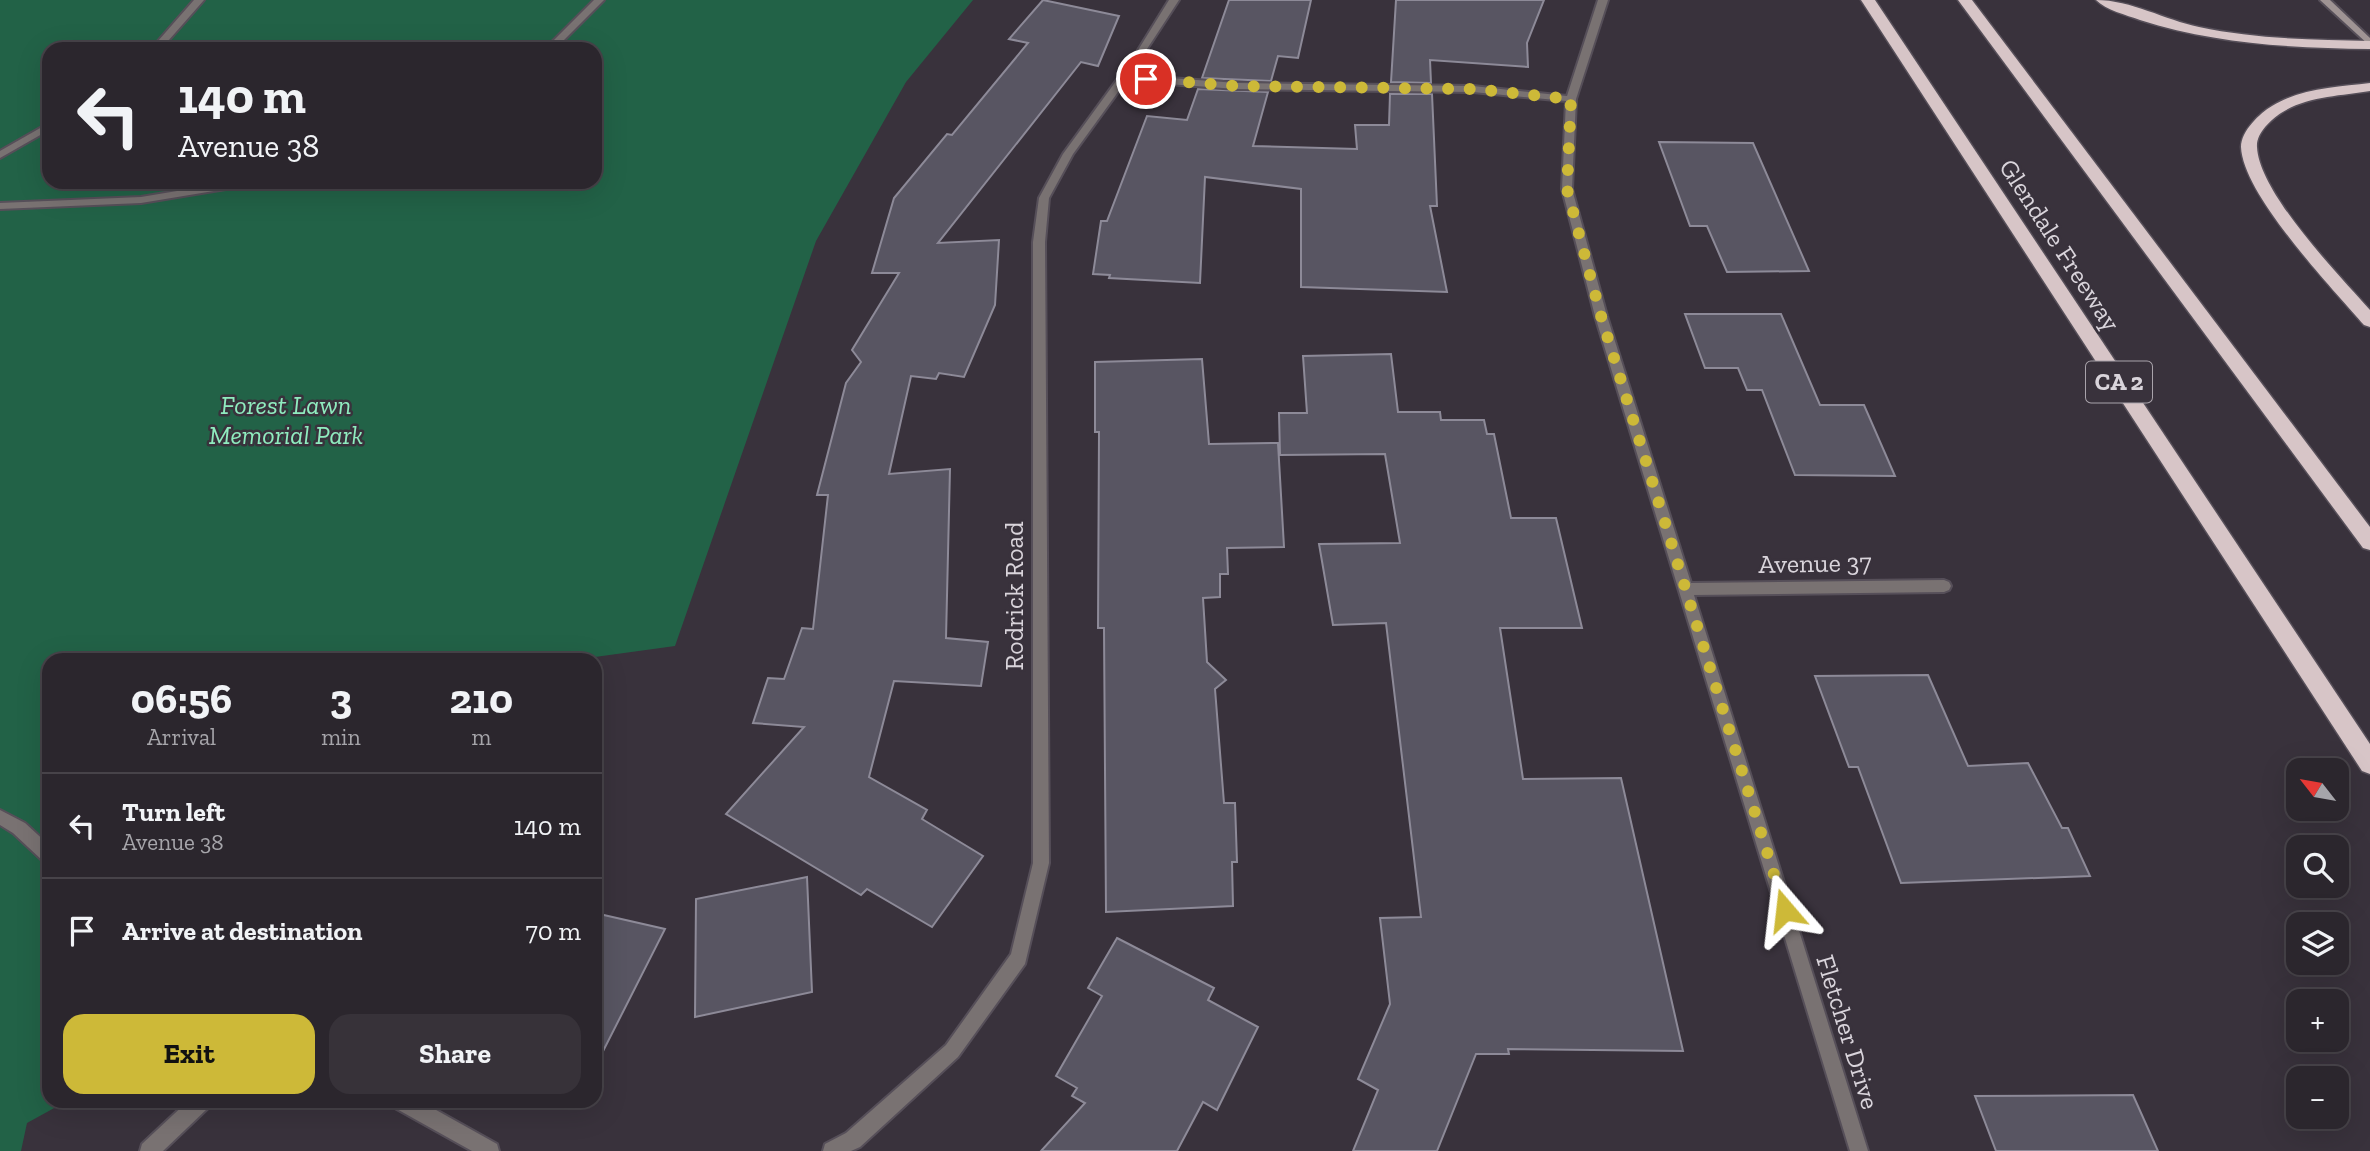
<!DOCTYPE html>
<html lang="en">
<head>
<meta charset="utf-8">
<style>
	:root { --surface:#2b262d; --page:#373239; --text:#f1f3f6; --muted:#a6a5aa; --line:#474349; --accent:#cdb938 }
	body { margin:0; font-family:"Zilla Slab",serif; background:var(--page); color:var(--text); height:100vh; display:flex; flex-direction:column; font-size:26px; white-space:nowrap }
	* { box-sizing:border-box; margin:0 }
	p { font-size:23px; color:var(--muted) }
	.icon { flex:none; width:38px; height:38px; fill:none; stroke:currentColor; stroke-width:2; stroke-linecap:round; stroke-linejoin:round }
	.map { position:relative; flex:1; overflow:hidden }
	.panel { position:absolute; left:42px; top:653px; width:560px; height:455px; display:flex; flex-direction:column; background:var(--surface); border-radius:21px; box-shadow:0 7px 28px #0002,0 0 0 2px var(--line) }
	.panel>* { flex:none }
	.guide { position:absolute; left:42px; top:42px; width:560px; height:147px; border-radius:21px; box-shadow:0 7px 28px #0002,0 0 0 2px var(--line); background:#2b262d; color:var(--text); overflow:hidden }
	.needle { width:46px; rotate:301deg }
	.fabs { position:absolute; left:2286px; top:758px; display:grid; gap:14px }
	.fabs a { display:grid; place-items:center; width:63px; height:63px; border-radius:14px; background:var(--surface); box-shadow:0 7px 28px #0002,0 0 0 2px var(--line); font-size:35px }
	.pin { position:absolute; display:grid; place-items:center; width:60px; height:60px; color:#fff; margin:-30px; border:4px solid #fff; border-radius:50%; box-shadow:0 2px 7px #0007 }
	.me { position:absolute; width:77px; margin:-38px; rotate:343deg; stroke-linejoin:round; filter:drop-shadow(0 0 5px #0008) }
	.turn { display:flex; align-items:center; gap:24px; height:147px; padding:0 21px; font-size:32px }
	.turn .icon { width:91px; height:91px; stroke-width:2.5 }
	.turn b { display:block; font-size:49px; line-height:60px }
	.eta { display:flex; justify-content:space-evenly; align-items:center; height:119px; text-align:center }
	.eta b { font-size:42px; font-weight:800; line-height:49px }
	.button { display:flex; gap:14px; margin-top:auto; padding:14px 21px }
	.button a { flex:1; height:80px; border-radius:21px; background:var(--accent); color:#111; font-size:28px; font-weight:800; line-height:80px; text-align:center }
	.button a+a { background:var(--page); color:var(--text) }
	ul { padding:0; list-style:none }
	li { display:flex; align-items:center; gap:21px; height:105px; padding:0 21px; border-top:2px solid var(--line) }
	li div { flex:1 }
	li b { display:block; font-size:26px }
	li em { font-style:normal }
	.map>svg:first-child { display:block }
</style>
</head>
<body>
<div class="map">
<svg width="2370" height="1151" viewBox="0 0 2370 1151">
	<rect width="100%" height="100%" fill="#39323c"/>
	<!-- green -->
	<path fill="#226247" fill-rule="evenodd" d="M0,0H973L906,82L816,241L675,646L573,660H49V1101H67L27,1123L21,1151H0ZM49,49H595V182H49Z"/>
	<!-- building -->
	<g fill="#585562" stroke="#8d8a98" stroke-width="2">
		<polygon points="1043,0 1119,16 1098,66 1081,62 938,243 999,240 995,305 964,377 939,373 936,379 911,376 889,474 950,469 946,638 988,642 981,686 894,681 869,777 927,810 922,819 983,856 932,927 867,889 861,895 726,814 804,727 753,723 768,678 784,679 802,628 813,629 828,495 817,495 846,383 861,362 852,350 899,273 872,273 894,198 947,134 952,135 1028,43 1009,39"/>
		<polygon points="1229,0 1311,0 1298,58 1278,56 1271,81 1202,78"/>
		<polygon points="1396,0 1544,0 1527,43 1528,67 1430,60 1431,83 1391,82"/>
		<polygon points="1198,89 1268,92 1253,146 1357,149 1355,125 1389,125 1390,94 1432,94 1437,206 1430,206 1447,292 1301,287 1301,189 1205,177 1200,283 1109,278 1110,275 1093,274 1101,221 1107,221 1147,116 1187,120"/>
		<polygon points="1659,142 1753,143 1809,271 1727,272 1707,226 1690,226"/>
		<polygon points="1685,314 1781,314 1820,405 1864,405 1895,476 1795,475 1762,390 1747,390 1738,368 1705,368"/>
		<polygon points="1391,354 1398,412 1440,412 1441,420 1484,420 1487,434 1494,434 1511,518 1556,518 1582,628 1500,628 1523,779 1621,778 1683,1051 1508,1049 1509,1054 1476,1054 1437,1151 1353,1151 1378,1090 1358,1079 1390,1004 1380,918 1421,917 1386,623 1333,625 1319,544 1400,543 1385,454 1280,455 1279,413 1307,413 1303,356"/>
		<polygon points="1202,359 1209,444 1278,443 1284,547 1227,548 1228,574 1220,574 1220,597 1203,598 1207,662 1226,680 1215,689 1224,803 1235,803 1237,862 1232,862 1233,906 1106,912 1104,628 1098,628 1099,432 1095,432 1095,362"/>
		<polygon points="1928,675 1968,766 2028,763 2062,828 2068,828 2090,876 1901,883 1858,767 1849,767 1815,676"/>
		<polygon points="807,877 812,992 695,1017 696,899"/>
		<polygon points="595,913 665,929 595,1067"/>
		<polygon points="1117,938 1214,988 1208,1000 1258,1027 1217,1110 1203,1102 1177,1151 1041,1151 1085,1103 1072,1096 1077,1088 1056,1076 1102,996 1088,988"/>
		<polygon points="2133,1095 2158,1151 1996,1151 1975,1096"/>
	</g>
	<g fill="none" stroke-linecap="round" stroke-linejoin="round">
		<defs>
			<g id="service">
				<polygon points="194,0 204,0 161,49 151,49"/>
				<polygon points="594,0 604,0 555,49 545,49"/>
				<polygon points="49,123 49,130 0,158 0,151"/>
				<polygon points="231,182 255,182 250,185 141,203 0,209 0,203 141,197"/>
				<polygon points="0,810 25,823 49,845 49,864 43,861 13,833 0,825"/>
			</g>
			<g id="minor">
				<polygon points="1169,0 1179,0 1130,75 1237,83 1473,86 1567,96 1598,0 1608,0 1576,99 1572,189 1607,316 1691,583 1944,580 1949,582 1951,586 1949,590 1944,592 1694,595 1868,1151 1850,1151 1595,316 1562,189 1566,101 1473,92 1237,89 1126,81 1073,154 1049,198 1045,242 1049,863 1025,964 958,1057 860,1147 851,1151 823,1151 825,1144 846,1133 946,1045 1011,954 1033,863 1033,242 1039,198 1063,154 1135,55"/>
				<polygon points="188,1101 210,1101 208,1108 163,1151 140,1151 142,1144"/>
				<polygon points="393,1101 420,1101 497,1144 499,1151 472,1151 395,1108"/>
			</g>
			<polygon id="secondary" points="2320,0 2330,0 2370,38 2370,46"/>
			<g id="motorway">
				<polygon points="1861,0 1875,0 2370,744 2370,774 2362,771"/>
				<polygon points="1958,0 1972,0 2370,527 2370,550 2363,548"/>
				<path d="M2096,0C2131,0 2165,20 2199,27C2255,39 2313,40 2370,41V49C2292,48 2215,44 2140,20C2126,15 2106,10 2096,0Z"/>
				<path d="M2370,83V91C2341,96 2307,96 2281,113C2271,120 2256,133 2257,147C2259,193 2339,275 2370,310V327L2364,325C2332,288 2243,195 2241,147C2241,131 2260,113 2272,106C2301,88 2338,87 2370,83Z"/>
			</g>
		</defs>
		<!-- service casing -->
		<use href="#service" stroke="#564f59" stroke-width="4"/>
		<!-- minor casing -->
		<use href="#minor" stroke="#564f59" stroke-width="4"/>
		<!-- secondary casing -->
		<use href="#secondary" stroke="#564f59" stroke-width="4"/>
		<!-- motorway casing -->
		<use href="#motorway" stroke="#564f59" stroke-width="3"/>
		<!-- service -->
		<use href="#service" fill="#797272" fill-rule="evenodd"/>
		<!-- minor -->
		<use href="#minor" fill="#797272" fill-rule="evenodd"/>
		<!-- secondary -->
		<use href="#secondary" fill="#9f9494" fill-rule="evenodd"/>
		<!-- motorway -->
		<use href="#motorway" fill="#d7c5c7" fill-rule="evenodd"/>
	</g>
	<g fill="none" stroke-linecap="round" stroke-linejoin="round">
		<!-- route -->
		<polyline stroke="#cdb938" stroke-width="12" stroke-dasharray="0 21.6" points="1146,79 1237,86 1473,89 1571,99 1567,189 1601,316 1785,910"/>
	</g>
	<g text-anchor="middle" stroke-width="5" stroke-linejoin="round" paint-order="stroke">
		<!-- shield labels -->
		<rect fill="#39323c" stroke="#a9a3ab" stroke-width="2" x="2086" y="361.5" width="66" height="41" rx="5"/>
		<g font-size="24" font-weight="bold" fill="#d9d4db">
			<text x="2119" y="390">CA 2</text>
		</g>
		<!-- street labels -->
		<g font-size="26" fill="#d9d4db" stroke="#39323c">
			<text transform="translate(2060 245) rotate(57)" y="9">Glendale Freeway</text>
			<text transform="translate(1815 563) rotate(-1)" y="9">Avenue 37</text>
			<text transform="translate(1014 596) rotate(-90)" y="9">Rodrick Road</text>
			<text transform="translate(1848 1032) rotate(73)" y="9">Fletcher Drive</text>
		</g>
		<!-- park labels -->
		<g font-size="26" font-style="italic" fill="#8fecbf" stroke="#39323c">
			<text x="286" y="414">Forest Lawn<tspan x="286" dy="30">Memorial Park</tspan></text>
		</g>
	</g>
</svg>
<div class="fabs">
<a><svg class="needle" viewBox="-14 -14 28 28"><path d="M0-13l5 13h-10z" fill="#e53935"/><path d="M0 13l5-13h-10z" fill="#a6a5aa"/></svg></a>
<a><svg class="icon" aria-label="search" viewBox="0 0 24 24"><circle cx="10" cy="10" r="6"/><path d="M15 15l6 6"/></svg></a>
<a><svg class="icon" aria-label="layers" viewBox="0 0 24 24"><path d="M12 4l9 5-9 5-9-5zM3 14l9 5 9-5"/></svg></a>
<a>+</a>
<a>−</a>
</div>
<div class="pin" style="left:1146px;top:79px;background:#d93025"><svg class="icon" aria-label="arrive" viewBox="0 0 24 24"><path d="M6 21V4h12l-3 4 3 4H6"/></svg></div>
<svg class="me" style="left:1785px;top:910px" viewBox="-20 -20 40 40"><path d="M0-17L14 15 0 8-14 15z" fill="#cdb938" stroke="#fff" stroke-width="4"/></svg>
<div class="guide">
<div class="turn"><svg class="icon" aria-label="left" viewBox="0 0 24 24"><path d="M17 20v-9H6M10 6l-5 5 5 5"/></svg><div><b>140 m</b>Avenue 38</div></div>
</div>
<section class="panel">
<div class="eta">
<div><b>06:56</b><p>Arrival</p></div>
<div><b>3</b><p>min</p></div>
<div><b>210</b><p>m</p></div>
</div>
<ul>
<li><svg class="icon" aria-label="left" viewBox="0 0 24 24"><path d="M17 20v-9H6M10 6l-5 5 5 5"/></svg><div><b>Turn left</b><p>Avenue 38</p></div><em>140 m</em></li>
<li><svg class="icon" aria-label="arrive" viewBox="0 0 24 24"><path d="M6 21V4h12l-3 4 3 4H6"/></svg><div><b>Arrive at destination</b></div><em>70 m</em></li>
</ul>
<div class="button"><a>Exit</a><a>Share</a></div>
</section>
</div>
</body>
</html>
